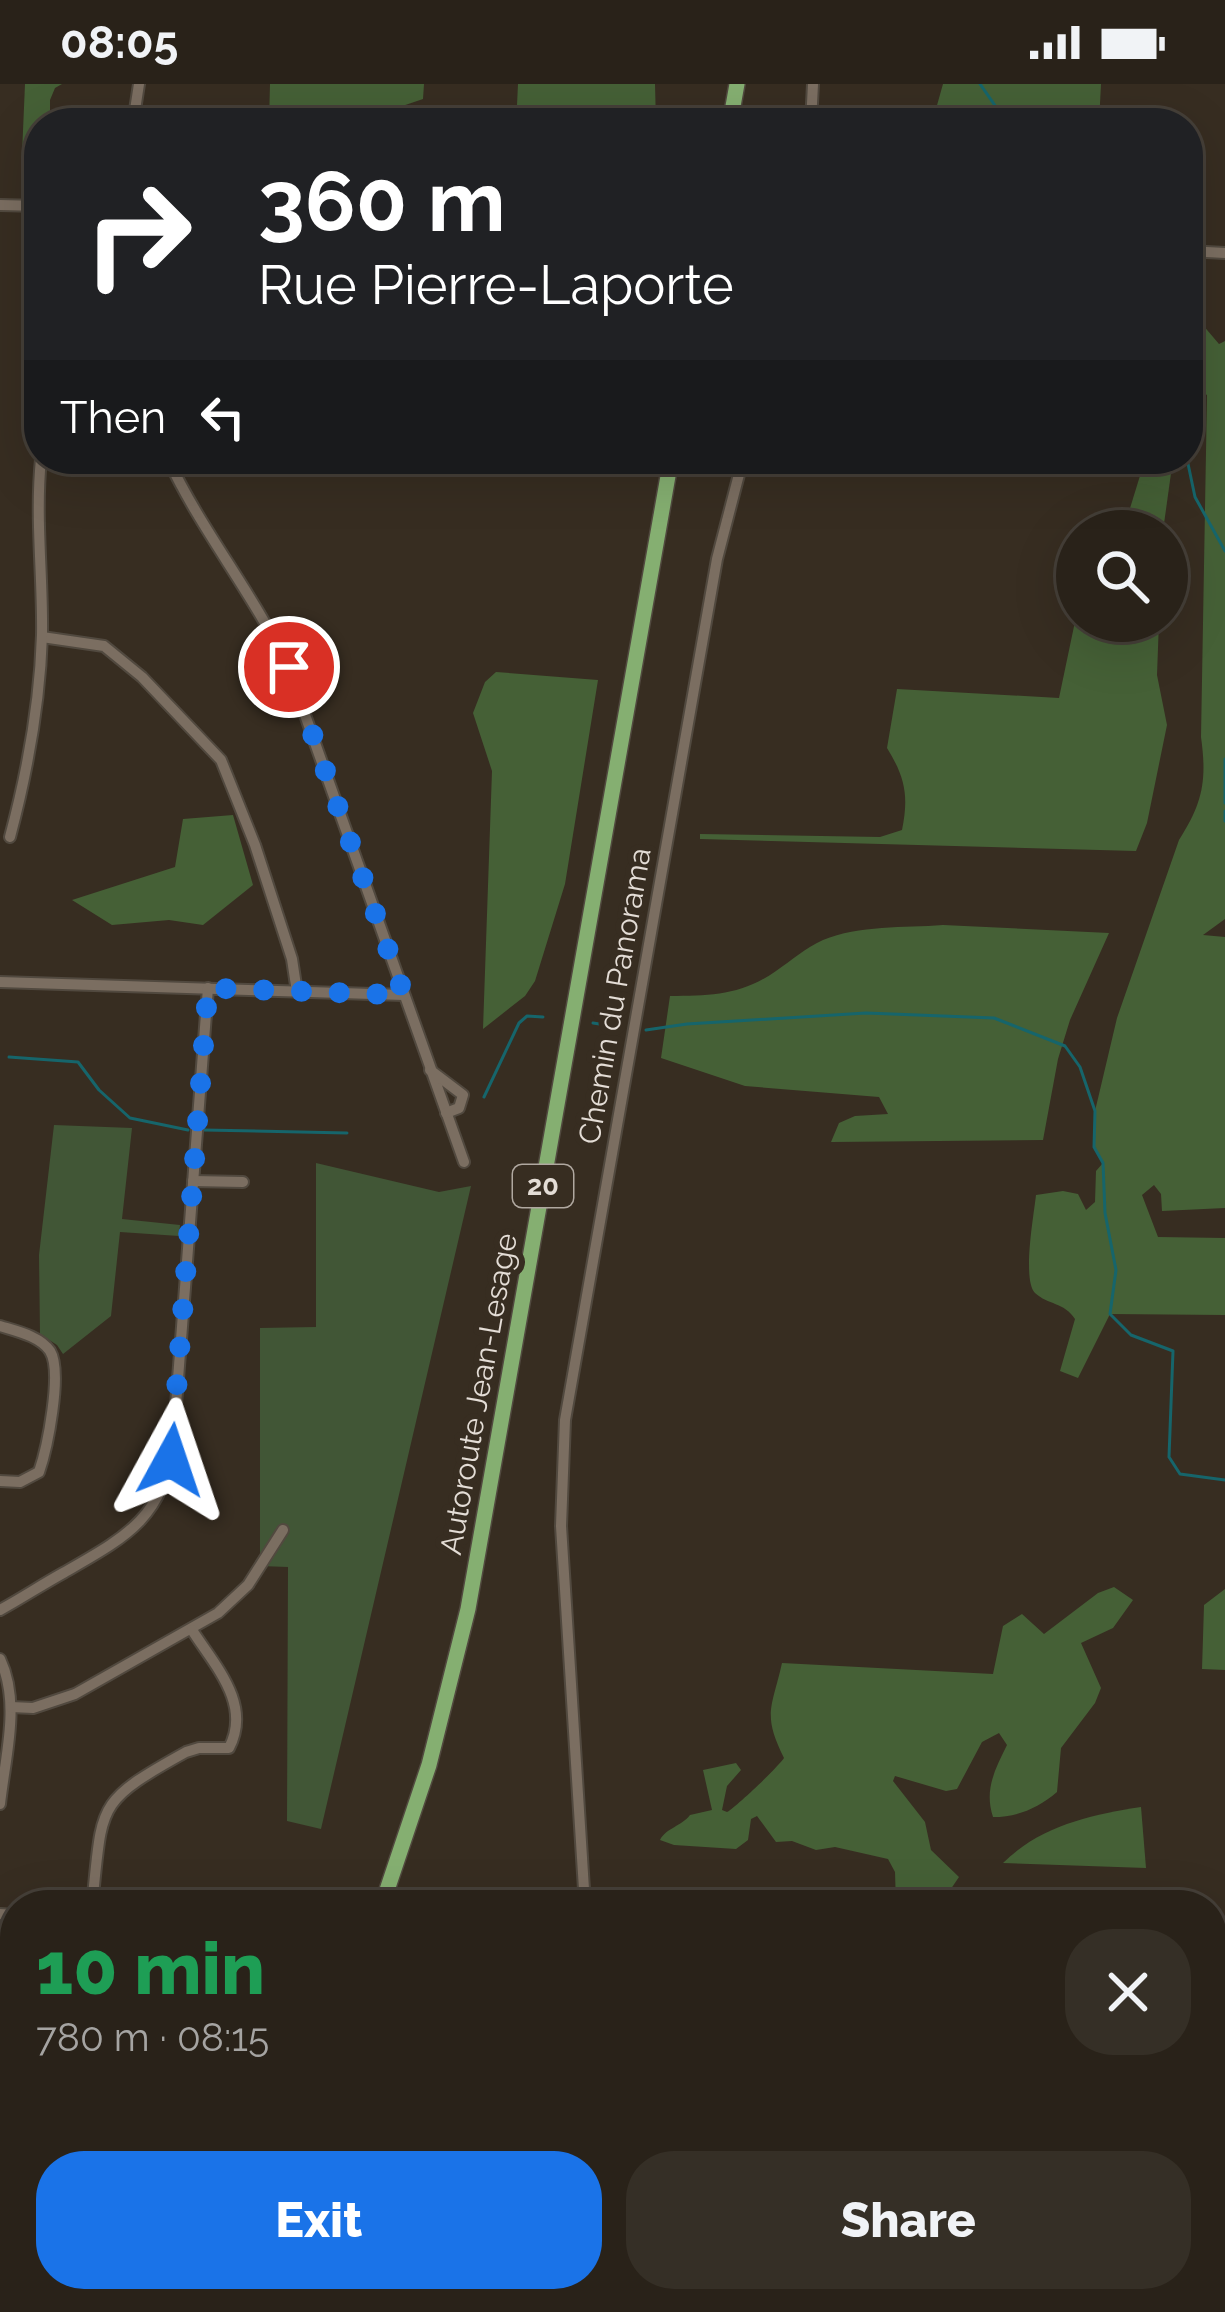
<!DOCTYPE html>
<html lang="en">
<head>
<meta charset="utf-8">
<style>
	:root { --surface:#292219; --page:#352f26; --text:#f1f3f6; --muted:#a5a4a2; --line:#453f38; --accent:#1a73e8 }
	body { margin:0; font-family:Raleway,sans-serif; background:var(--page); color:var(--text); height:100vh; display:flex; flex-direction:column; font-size:45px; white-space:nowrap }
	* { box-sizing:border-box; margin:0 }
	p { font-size:39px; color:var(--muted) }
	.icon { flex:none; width:66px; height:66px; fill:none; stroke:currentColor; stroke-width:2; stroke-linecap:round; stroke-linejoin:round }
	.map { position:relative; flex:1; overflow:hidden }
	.details { position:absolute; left:0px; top:1806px; width:1227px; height:423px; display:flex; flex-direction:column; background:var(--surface); border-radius:48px 48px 0 0; box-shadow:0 12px 48px #0002,0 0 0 3px var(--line) }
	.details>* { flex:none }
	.guide { position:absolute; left:24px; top:24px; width:1179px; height:366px; border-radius:48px; box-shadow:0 12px 48px #0002,0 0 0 3px var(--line); background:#202124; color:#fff; overflow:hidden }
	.tools { position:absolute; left:1056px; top:426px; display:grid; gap:24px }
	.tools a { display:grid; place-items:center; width:132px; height:132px; border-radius:50%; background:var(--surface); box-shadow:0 12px 48px #0002,0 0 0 3px var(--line); font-size:60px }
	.pin { position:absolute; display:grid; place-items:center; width:102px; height:102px; color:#fff; margin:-51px; border:6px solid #fff; border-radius:50%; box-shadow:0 3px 12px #0007 }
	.me { position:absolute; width:132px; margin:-66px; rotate:5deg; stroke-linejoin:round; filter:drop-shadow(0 0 9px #0008) }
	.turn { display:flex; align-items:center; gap:42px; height:252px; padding:0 36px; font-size:54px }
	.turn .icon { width:156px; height:156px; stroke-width:2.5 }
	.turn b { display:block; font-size:84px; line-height:102px }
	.then { display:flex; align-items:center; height:114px; padding:0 36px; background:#0003; gap:24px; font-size:45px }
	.round { display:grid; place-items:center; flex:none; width:126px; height:126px; border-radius:48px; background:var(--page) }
	.summary { display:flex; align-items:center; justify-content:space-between; height:204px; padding:0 36px }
	h1 { font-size:72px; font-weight:800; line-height:90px; color:#1e9e55 }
	.button { display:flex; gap:24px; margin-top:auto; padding:24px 36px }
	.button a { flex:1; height:138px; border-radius:48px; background:var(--accent); color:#fff; font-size:48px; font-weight:800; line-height:138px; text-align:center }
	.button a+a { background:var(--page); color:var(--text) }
	.status { display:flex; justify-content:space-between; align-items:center; height:84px; padding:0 60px; background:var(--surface); direction:ltr }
	.status svg { height:33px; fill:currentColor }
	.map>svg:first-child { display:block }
</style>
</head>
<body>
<div class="status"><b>08:05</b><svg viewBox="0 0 49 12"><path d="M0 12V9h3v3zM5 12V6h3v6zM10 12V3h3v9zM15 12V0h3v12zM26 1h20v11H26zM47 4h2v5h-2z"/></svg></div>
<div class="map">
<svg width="1225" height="2228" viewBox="0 0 1225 2228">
	<rect width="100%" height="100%" fill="#372d21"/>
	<!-- green -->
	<g fill="#415636">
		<polygon points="54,1041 132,1044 122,1135 180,1141 179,1152 120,1148 111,1232 63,1270 57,1261 40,1250 39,1171"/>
		<polygon points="316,1079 439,1108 471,1102 321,1745 287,1737 288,1483 260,1482 260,1244 316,1243"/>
	</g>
	<!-- forest -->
	<g fill="#456036">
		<polygon points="25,0 62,0 55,4 50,16 50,39 39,39 39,64 22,70"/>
		<polygon points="270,0 424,0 423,15 367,34 366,39 269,39"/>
		<polygon points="518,0 655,0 656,39 530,39 535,32 517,21"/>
		<polygon points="943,0 1101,0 1099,39 932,39"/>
		<path d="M1188,192L1196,233L1219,260L1225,257V835L1203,851L1225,853V1124L1162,1127L1161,1110L1154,1101L1142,1111L1158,1153L1225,1154V1231L1110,1230L1078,1294L1060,1287L1075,1235C1064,1218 1048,1221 1035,1209C1022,1196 1034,1130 1036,1111L1063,1107L1078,1110L1086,1126L1095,1118L1096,1087L1103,1079L1094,1063L1095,1027L1117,934L1179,756C1203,719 1207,696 1201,653L1207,311L1188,298Z"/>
		<polygon points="1150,375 1173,375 1163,447 1123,447 1143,382"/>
		<path d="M1077,528V537H1159L1157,591L1167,641L1147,739L1136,767L700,755V750L880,753L902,746C909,712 905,693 887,664L897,605L1059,614Z"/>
		<polygon points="496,588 598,596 565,800 535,897 525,912 483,945 492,687 473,629 485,598"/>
		<polygon points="233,731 253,801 203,841 169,836 112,841 72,816 175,783 183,735"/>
		<path d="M943,841L1109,849L1070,936L1058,975L1043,1056L831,1058L839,1039L855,1032L888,1030L879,1013L745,1002L661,974L670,912C711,912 742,911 776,887C792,876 805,864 823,856C859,841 904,844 943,841Z"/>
		<path d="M1114,1503L1133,1516L1113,1544L1081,1559L1101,1604L1095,1619L1061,1664L1057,1708C1038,1724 1018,1733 993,1733C984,1706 995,1685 1007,1661L999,1649L982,1658L957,1705L946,1707L895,1692L893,1697L925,1738L931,1766L959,1793L940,1821H896L895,1788L888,1775L835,1763L816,1766L792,1757L776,1758L757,1732L751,1735L748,1756L736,1765L674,1761L660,1756C666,1744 682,1742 690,1731L712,1726L703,1686L736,1679L741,1686L727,1702L722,1726L727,1728C736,1723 779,1682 784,1674C762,1630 772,1624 782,1579L993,1590L1003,1542L1022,1530L1044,1550L1098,1509Z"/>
		<polygon points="1225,1505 1225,1586 1202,1585 1204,1521"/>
		<path d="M1141,1723L1146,1784L1003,1779C1040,1742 1090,1731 1141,1723Z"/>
		<polygon points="0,1905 15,1906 15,2092 0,2092"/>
		<polygon points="1225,2098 1225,2168 1219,2176 1221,2228 1175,2228 1167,2219 1155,2215 1147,2228 932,2228 931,2214 1212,2214 1212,2114"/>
	</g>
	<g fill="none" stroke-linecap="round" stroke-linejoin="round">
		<!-- stream -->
		<g stroke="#16656b" stroke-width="3">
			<polyline points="980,0 1003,33 1012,39"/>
			<polyline points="1187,375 1195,413 1225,467"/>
			<polyline points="1225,675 1225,719"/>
			<polyline points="1225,727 1225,737"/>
			<polyline points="593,939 612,942"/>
			<polyline points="646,946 687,940 866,929 994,934 1065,962 1080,983 1095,1027 1094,1063 1103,1079 1105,1129 1116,1186 1110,1230 1131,1251 1173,1267 1169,1373 1180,1390 1225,1396"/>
			<polyline points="9,973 78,978 99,1006 130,1034 188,1046"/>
			<polyline points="484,1013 519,939 527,932 543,933"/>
			<polyline points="204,1046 347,1049"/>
		</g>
		<defs>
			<g id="minor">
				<polyline points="133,39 139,0"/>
				<polyline points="811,39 813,0"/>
				<polyline points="0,121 39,122"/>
				<polyline points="1188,167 1225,169"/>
				<path d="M168,375C202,448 254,510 288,583L464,1078"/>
				<polyline points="42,553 104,562 142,593 221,676 255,761 292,875 297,908"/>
				<path d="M10,753C27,689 40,618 42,551C43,492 35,434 41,375"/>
				<polyline points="0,898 404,911"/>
				<polyline points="430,986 463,1011 459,1024 446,1029"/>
				<polyline points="193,1097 243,1098"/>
				<path d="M0,1242C16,1247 40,1252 50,1267C63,1288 47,1365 39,1388L20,1398L0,1397"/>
				<path d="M0,1526C22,1514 43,1500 65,1488C124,1454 164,1434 173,1360L208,904"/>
				<path d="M0,1575C21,1619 5,1673 0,1720"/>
				<polyline points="11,1623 33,1624 75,1610 218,1529 248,1501 283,1446"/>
				<polyline points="584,1810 629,1821"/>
				<path d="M92,1821C103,1720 94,1719 186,1668L199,1664H229C252,1620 215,1582 192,1546"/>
				<polyline points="585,1821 561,1442 565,1336 717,475 743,375"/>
				<polyline points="0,1830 15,1831"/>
				<polyline points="1212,1875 1225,1876"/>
				<polyline points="1212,2046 1223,2019 1225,1951"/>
				<polyline points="660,2214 663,2228"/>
			</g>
			<g id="highway">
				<polyline points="730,39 737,0"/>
				<polyline points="382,1821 429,1681 468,1525 671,375"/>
				<polyline points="164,2228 173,2214"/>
			</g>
		</defs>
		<!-- minor casing -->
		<use href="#minor" stroke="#51493f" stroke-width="14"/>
		<!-- highway casing -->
		<use href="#highway" stroke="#51493f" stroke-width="18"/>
		<!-- minor -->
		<use href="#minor" stroke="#7b6e61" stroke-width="10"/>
		<!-- highway -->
		<use href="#highway" stroke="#85af71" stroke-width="15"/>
	</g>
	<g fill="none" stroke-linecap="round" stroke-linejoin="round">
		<!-- route -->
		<polyline stroke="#1a73e8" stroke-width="21" stroke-dasharray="0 37.8" points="171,1376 208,904 404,911 289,583"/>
	</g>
	<g text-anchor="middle" stroke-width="12" stroke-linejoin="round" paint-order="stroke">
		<!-- shield labels -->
		<rect fill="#372d21" stroke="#b0a8a0" stroke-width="3" x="513" y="1081" width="60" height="42" rx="9"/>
		<g font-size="27" font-weight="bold" fill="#e4ddd6">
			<text x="543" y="1111">20</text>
		</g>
		<!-- street labels -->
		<g font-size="30" fill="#e4ddd6" stroke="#372d21">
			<text transform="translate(615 912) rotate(-80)" y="10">Chemin du Panorama</text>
			<text transform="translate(479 1310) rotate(-80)" y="10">Autoroute Jean-Lesage</text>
		</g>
	</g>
</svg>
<div class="tools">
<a><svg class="icon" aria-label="search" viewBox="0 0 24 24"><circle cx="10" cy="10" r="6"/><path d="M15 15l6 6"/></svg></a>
</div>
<div class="pin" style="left:289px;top:583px;background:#d93025"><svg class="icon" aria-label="arrive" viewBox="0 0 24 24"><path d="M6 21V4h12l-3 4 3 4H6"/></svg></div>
<svg class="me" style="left:171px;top:1376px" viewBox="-20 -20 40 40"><path d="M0-17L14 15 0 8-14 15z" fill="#1a73e8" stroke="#fff" stroke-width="4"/></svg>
<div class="guide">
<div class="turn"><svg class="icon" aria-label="right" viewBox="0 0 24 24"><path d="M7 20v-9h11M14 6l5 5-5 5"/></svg><div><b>360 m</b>Rue Pierre-Laporte</div></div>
<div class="then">Then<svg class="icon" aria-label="left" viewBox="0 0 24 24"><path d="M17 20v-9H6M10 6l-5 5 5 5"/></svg></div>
</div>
<section class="details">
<div class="summary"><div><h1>10 min</h1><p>780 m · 08:15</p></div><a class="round"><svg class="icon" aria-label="close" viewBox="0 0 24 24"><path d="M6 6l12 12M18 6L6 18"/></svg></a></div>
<div class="button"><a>Exit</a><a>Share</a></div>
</section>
</div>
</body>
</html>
